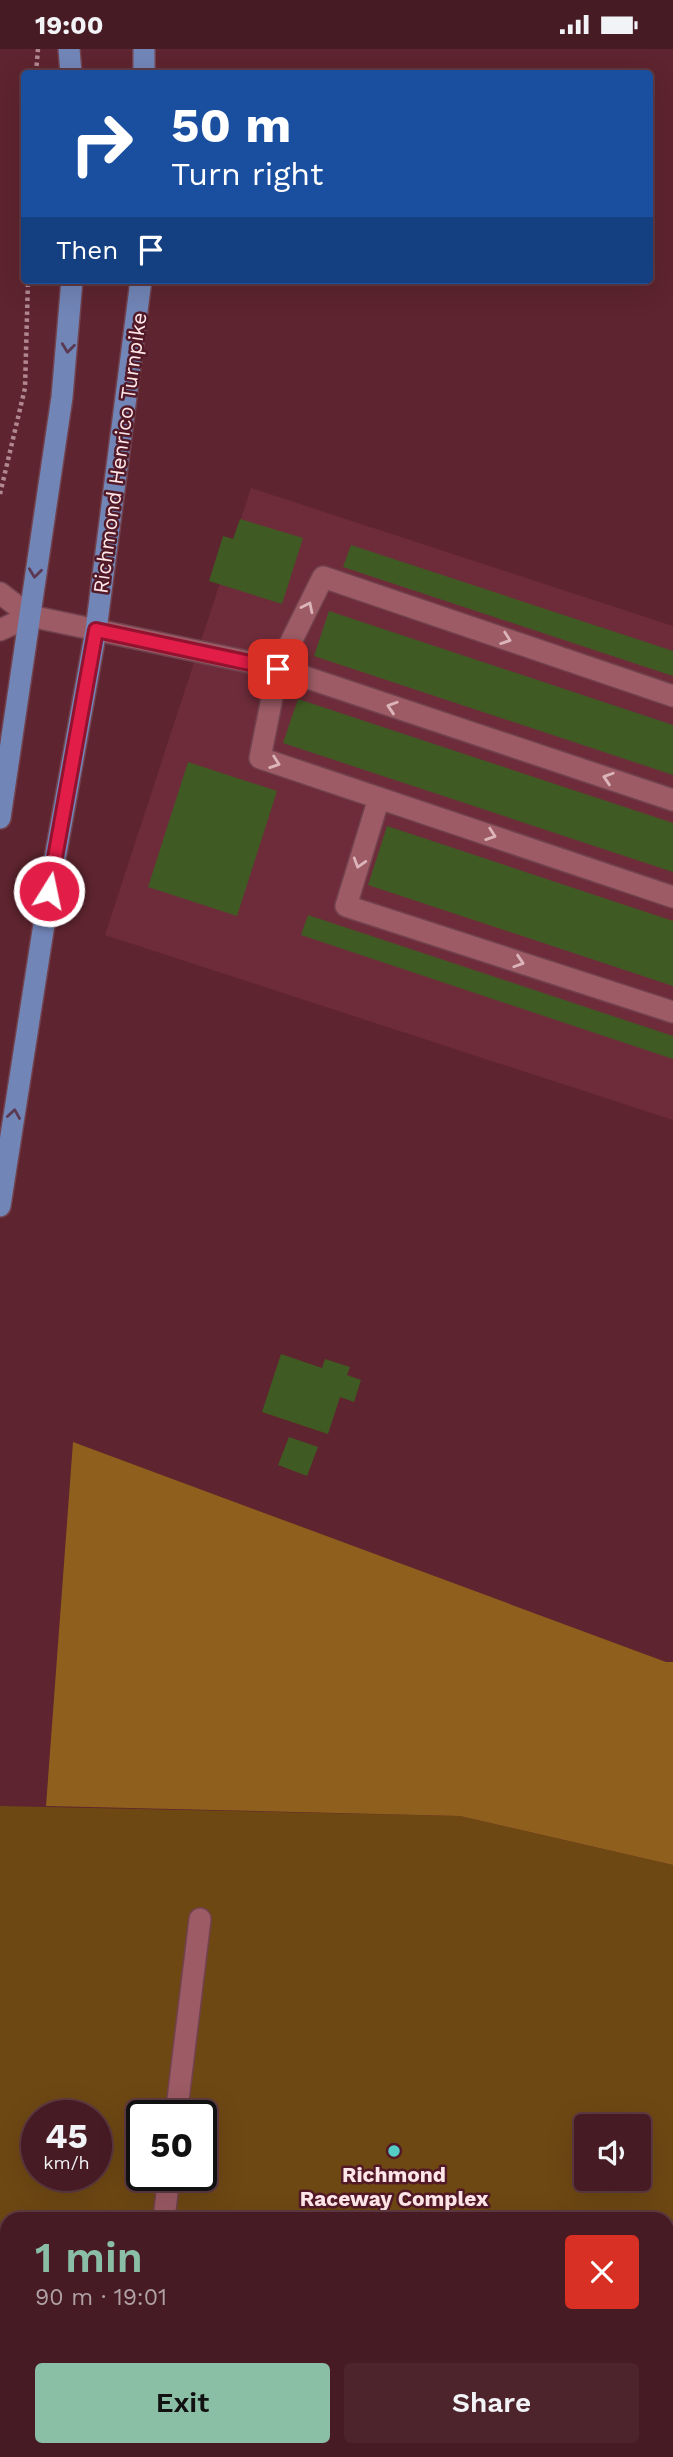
<!DOCTYPE html>
<html lang="en">
<head>
<meta charset="utf-8">
<style>
	:root { --surface:#461b23; --page:#4d242b; --text:#f1f3f6; --muted:#b0a1a6; --line:#5e3941; --accent:#8abfa5 }
	body { margin:0; font-family:"Work Sans",sans-serif; background:var(--page); color:var(--text); height:100vh; display:flex; flex-direction:column; font-size:26px; white-space:nowrap }
	* { box-sizing:border-box; margin:0 }
	p { font-size:23px; color:var(--muted) }
	.icon { flex:none; width:38px; height:38px; fill:none; stroke:currentColor; stroke-width:2; stroke-linecap:round; stroke-linejoin:round }
	.map { position:relative; flex:1; overflow:hidden }
	.panel { position:absolute; left:0px; top:2163px; width:674px; height:245px; display:flex; flex-direction:column; background:var(--surface); border-radius:21px 21px 0 0; box-shadow:0 7px 28px #0002,0 0 0 2px var(--line) }
	.panel>* { flex:none }
	.banner { position:absolute; left:21px; top:21px; width:632px; height:214px; border-radius:7px; box-shadow:0 7px 28px #0002,0 0 0 2px var(--line); background:#1a4fa0; color:#fff; overflow:hidden }
	.fabs { position:absolute; left:574px; top:2065px; display:grid; gap:14px }
	.fabs a { display:grid; place-items:center; width:77px; height:77px; border-radius:7px; background:var(--surface); box-shadow:0 7px 28px #0002,0 0 0 2px var(--line); font-size:35px }
	.speed { position:absolute; left:21px; top:2051px; display:flex; gap:14px; font-size:35px; font-weight:700; text-align:center }
	.speed>* { display:grid; place-content:center; width:91px; height:91px; border-radius:50%; background:var(--surface); box-shadow:0 7px 28px #0002,0 0 0 2px var(--line); line-height:1 }
	.speed small { font-size:18px; font-weight:400 }
	.speed .limit { border:4px solid #111; border-radius:10px; background:#fff; color:#111 }
	.pin { position:absolute; display:grid; place-items:center; width:60px; height:60px; color:#fff; margin:-30px; border-radius:14px; box-shadow:0 4px 10px #0006 }
	.me { position:absolute; width:77px; margin:-38px; rotate:10deg; stroke-linejoin:round; filter:drop-shadow(0 0 5px #0008) }
	.turn { display:flex; align-items:center; gap:24px; height:147px; padding:0 35px; font-size:32px }
	.turn .icon { width:91px; height:91px; stroke-width:2.5 }
	.turn b { display:block; font-size:49px; line-height:60px }
	.then { display:flex; align-items:center; height:66px; padding:0 35px; background:#0003; gap:14px; font-size:26px }
	.round { display:grid; place-items:center; flex:none; width:74px; height:74px; border-radius:7px; background:var(--page) }
	.head { display:flex; align-items:center; justify-content:space-between; height:119px; padding:0 35px }
	h1 { font-size:42px; font-weight:600; line-height:52px; color:var(--accent) }
	.primary-button { display:flex; gap:14px; margin-top:auto; padding:14px 35px }
	.primary-button a { flex:1; height:80px; border-radius:7px; background:var(--accent); color:#111; font-size:28px; font-weight:600; line-height:80px; text-align:center }
	.primary-button a+a { background:var(--page); color:var(--text) }
	.status { display:flex; justify-content:space-between; align-items:center; height:49px; padding:0 35px; background:var(--surface); direction:ltr }
	.status svg { height:19px; fill:currentColor }
	.map>svg:first-child { display:block }
</style>
</head>
<body>
<div class="status"><b>19:00</b><svg viewBox="0 0 49 12"><path d="M0 12V9h3v3zM5 12V6h3v6zM10 12V3h3v9zM15 12V0h3v12zM26 1h20v11H26zM47 4h2v5h-2z"/></svg></div>
<div class="map">
<svg width="673" height="2408" viewBox="0 0 673 2408">
	<rect width="100%" height="100%" fill="#5e242f"/>
	<!-- built -->
	<polygon fill="#6e2c3a" points="251,439 673,577 673,1071 105,886"/>
	<!-- green -->
	<path fill="#6e4813" fill-rule="evenodd" d="M0,1757L460,1767L673,1816V2408H0ZM37,2067H96V2126H37ZM142,2067H201V2126H142ZM586,2077H639V2130H586ZM7,2170H667V2401H7Z"/>
	<!-- forest -->
	<polygon fill="#8e5f1d" points="73,1393 666,1613 673,1613 673,1816 460,1767 46,1757"/>
	<!-- building -->
	<g fill="#405a24">
		<polygon points="240,470 303,489 282,555 209,532 223,487 233,490"/>
		<polygon points="351,496 673,602 673,627 343,518"/>
		<polygon points="329,562 673,676 673,726 314,607"/>
		<polygon points="298,650 673,774 673,823 283,694"/>
		<polygon points="188,713 277,742 237,867 148,838"/>
		<polygon points="387,777 673,872 673,937 368,836"/>
		<polygon points="308,866 673,987 673,1010 301,886"/>
		<polygon points="281,1305 322,1319 325,1310 350,1318 347,1326 361,1331 354,1353 340,1348 328,1385 262,1363"/>
		<polygon points="289,1388 318,1398 307,1427 278,1416"/>
	</g>
	<g fill="none" stroke-linecap="round" stroke-linejoin="round">
		<defs>
			<g id="minor">
				<polyline points="0,544 30,567 278,619 323,528 673,647"/>
				<polyline points="0,581 30,567"/>
				<polyline points="379,749 346,857 673,963"/>
				<polyline points="673,751 278,619 260,709 673,848"/>
				<polyline points="176,2067 200,1870"/>
				<polyline points="164,2170 169,2126"/>
				<polyline points="254,2401 255,2408"/>
				<polyline points="663,2408 673,2394"/>
			</g>
			<g id="major">
				<polyline points="69,0 71,24"/>
				<polyline points="144,0 144,24"/>
				<polyline points="0,769 62,348 72,231"/>
				<polyline points="0,1157 49,843 96,581 141,231"/>
			</g>
		</defs>
		<!-- minor casing -->
		<use href="#minor" stroke="#72424e" stroke-width="24"/>
		<!-- major casing -->
		<use href="#major" stroke="#72424e" stroke-width="24"/>
		<!-- path -->
		<g stroke="#b1888f" stroke-width="4.5" stroke-dasharray="3.5 3.5" stroke-linecap="butt">
			<polyline points="36,24 38,0"/>
			<polyline points="0,445 25,339 28,231"/>
		</g>
		<!-- minor -->
		<use href="#minor" stroke="#9c5b65" stroke-width="21"/>
		<!-- major -->
		<use href="#major" stroke="#7185b7" stroke-width="21"/>
	</g>
	<!-- one-way arrows -->
	<defs><path id="oneway-chevron" d="M-2-3.5L2.5 0L-2 3.5" fill="none" stroke-width="1.6" stroke-linecap="round" stroke-linejoin="round" transform="scale(1.75)"/></defs>
	<g stroke="#5b3952">
		<use href="#oneway-chevron" transform="translate(68 299) rotate(97)"/>
		<use href="#oneway-chevron" transform="translate(35 524) rotate(97)"/>
		<use href="#oneway-chevron" transform="translate(14 1065) rotate(-81)"/>
	</g>
	<g stroke="#dcb5bb">
		<use href="#oneway-chevron" transform="translate(308 558) rotate(-64)"/>
		<use href="#oneway-chevron" transform="translate(506 590) rotate(19)"/>
		<use href="#oneway-chevron" transform="translate(392 658) rotate(-162)"/>
		<use href="#oneway-chevron" transform="translate(275 714) rotate(19)"/>
		<use href="#oneway-chevron" transform="translate(608 729) rotate(-162)"/>
		<use href="#oneway-chevron" transform="translate(491 786) rotate(19)"/>
		<use href="#oneway-chevron" transform="translate(359 814) rotate(107)"/>
		<use href="#oneway-chevron" transform="translate(519 913) rotate(18)"/>
	</g>
	<g fill="none" stroke-linecap="round" stroke-linejoin="round">
		<defs>
			<polyline id="route" points="49,842 96,581 278,620"/>
		</defs>
		<!-- route casing -->
		<use href="#route" stroke="#92132f" stroke-width="18"/>
		<!-- route -->
		<use href="#route" stroke="#e11d48" stroke-width="12"/>
	</g>
	<!-- markers -->
	<circle fill="#54cdc7" stroke="#521926" stroke-width="2.5" cx="394" cy="2102" r="7"/>
	<g text-anchor="middle" stroke-width="5" stroke-linejoin="round" paint-order="stroke">
		<!-- street labels -->
		<g font-size="21" fill="#fee6e9" stroke="#521926">
			<text transform="translate(120 404) rotate(-82)" y="7">Richmond Henrico Turnpike</text>
		</g>
		<!-- poi labels -->
		<g font-size="21" font-weight="bold" fill="#fee6e9" stroke="#521926">
			<text x="394" y="2133">Richmond<tspan x="394" dy="24">Raceway Complex</tspan></text>
		</g>
	</g>
</svg>
<div class="fabs">
<a><svg class="icon" aria-label="sound" viewBox="0 0 24 24"><path d="M4 9h4l5-4v14l-5-4H4zM17 9q2 3 0 6"/></svg></a>
</div>
<div class="speed"><div>45<small>km/h</small></div><div class="limit">50</div></div>
<div class="pin" style="left:278px;top:620px;background:#d93025"><svg class="icon" aria-label="arrive" viewBox="0 0 24 24"><path d="M6 21V4h12l-3 4 3 4H6"/></svg></div>
<svg class="me" style="left:49px;top:842px" viewBox="-20 -20 40 40"><circle r="17" fill="#e11d48" stroke="#fff" stroke-width="3"/><path d="M0-11L8 9 0 5-8 9z" fill="#fff"/></svg>
<div class="banner">
<div class="turn"><svg class="icon" aria-label="right" viewBox="0 0 24 24"><path d="M7 20v-9h11M14 6l5 5-5 5"/></svg><div><b>50 m</b>Turn right</div></div>
<div class="then">Then<svg class="icon" aria-label="arrive" viewBox="0 0 24 24"><path d="M6 21V4h12l-3 4 3 4H6"/></svg></div>
</div>
<section class="panel">
<div class="head"><div><h1>1 min</h1><p>90 m · 19:01</p></div><a class="round" style="background:#d93025;color:#fff"><svg class="icon" aria-label="close" viewBox="0 0 24 24"><path d="M6 6l12 12M18 6L6 18"/></svg></a></div>
<div class="primary-button"><a>Exit</a><a>Share</a></div>
</section>
</div>
</body>
</html>
